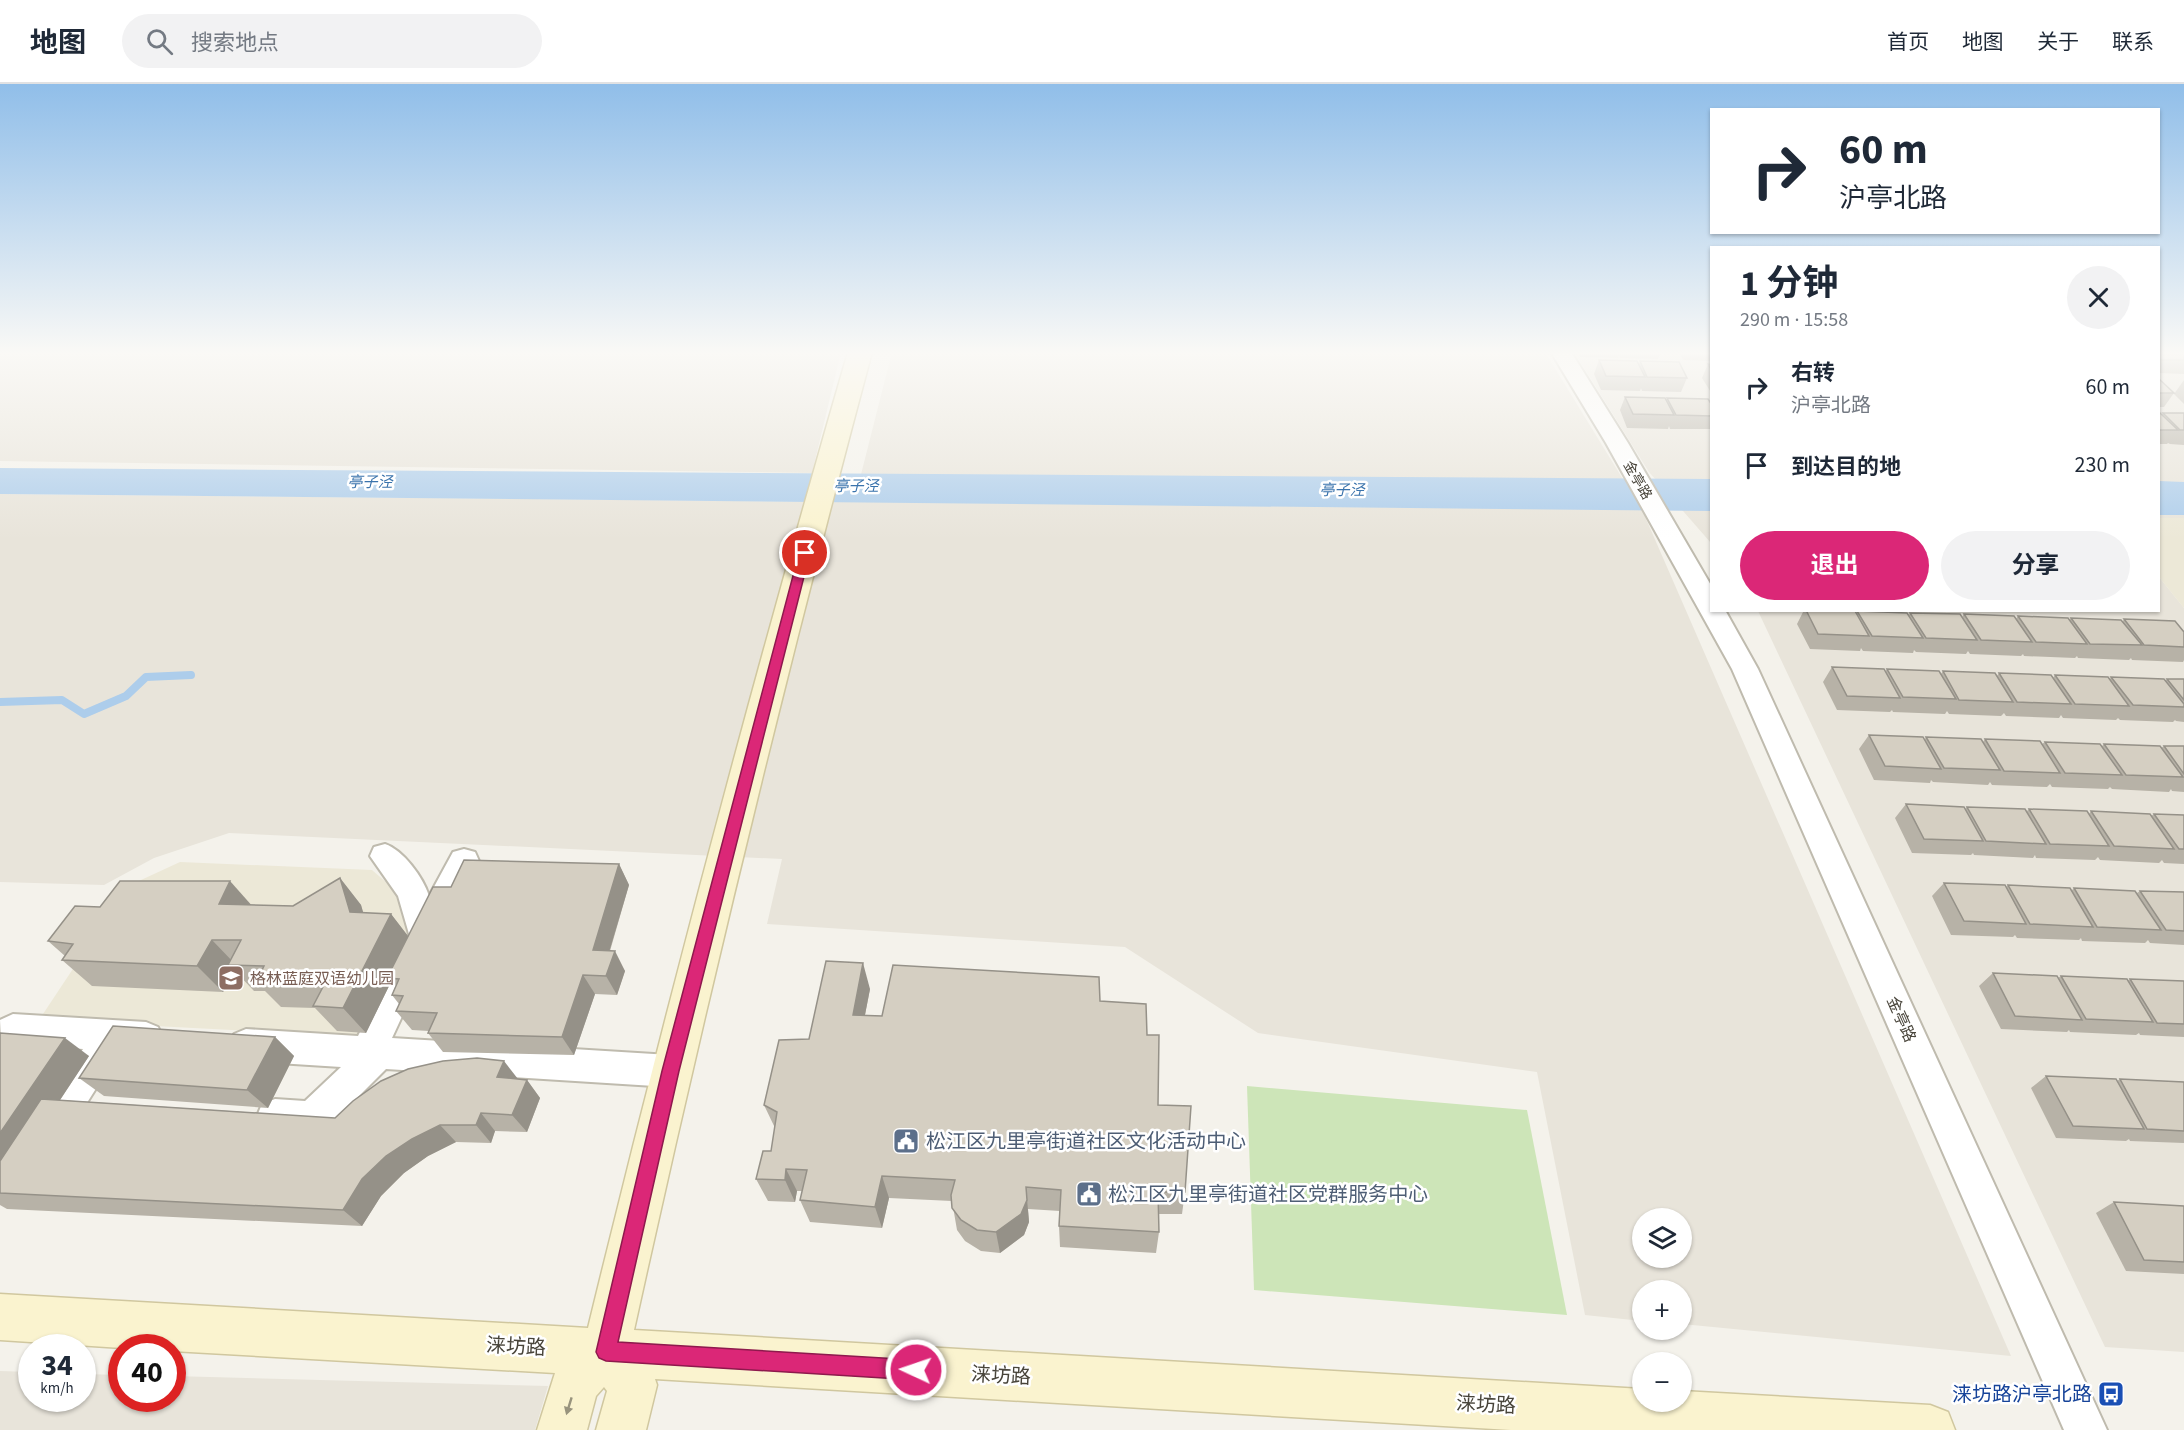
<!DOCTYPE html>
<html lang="zh">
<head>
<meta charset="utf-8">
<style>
	:root { --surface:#fff; --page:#f2f2f3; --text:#1f2937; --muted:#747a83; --line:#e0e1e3; --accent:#db2777 }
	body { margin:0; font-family:"Source Sans 3","Noto Sans SC",sans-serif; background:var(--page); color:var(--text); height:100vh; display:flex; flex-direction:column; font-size:22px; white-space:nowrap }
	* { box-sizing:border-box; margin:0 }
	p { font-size:20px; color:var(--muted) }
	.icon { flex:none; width:33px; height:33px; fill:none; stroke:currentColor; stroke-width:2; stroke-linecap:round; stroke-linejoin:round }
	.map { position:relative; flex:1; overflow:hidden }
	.sheet { position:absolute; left:1710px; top:162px; width:450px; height:366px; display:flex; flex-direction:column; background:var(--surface); border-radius:0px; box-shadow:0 2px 4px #0004 }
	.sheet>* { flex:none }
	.top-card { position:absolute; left:1710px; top:24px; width:450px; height:126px; border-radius:0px; box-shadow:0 2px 4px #0004; background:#fff; color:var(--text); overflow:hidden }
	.controls { position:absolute; left:1632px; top:1124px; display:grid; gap:12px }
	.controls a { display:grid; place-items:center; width:60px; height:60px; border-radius:50%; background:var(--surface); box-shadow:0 2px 4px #0004; font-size:30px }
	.speed { position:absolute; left:18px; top:1250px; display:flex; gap:12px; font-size:30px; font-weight:700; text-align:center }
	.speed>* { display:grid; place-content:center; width:78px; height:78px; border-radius:50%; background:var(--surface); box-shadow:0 2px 4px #0004; line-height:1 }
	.speed small { font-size:15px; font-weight:400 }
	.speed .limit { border:9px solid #d22; background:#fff; color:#111 }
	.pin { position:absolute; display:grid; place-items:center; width:51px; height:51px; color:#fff; margin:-26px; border:3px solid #fff; border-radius:50%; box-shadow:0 2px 6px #0007 }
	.me { position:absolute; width:66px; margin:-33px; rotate:273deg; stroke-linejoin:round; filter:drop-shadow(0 0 4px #0008) }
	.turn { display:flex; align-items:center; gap:21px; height:126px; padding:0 30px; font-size:27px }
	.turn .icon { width:78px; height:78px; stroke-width:2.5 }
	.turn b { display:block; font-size:42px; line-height:51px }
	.round { display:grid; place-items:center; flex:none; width:63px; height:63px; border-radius:32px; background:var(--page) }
	.overview { display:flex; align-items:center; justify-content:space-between; height:102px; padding:0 30px }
	h1 { font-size:36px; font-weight:700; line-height:45px }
	.button { display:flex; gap:12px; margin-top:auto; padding:12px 30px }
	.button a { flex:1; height:69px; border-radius:36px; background:var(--accent); color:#fff; font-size:24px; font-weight:700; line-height:69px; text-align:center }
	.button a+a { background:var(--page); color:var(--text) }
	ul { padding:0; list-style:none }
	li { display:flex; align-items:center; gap:18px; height:78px; padding:0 30px }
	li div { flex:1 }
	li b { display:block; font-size:22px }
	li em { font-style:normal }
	header { display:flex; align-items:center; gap:36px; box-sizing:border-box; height:84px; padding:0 30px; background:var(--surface); border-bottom:2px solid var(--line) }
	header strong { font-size:28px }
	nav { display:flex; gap:33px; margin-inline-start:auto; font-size:21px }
	.search { width:420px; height:54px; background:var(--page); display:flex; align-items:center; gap:15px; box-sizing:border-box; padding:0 21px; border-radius:33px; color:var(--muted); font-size:22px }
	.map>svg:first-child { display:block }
</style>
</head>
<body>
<header>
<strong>地图</strong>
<div class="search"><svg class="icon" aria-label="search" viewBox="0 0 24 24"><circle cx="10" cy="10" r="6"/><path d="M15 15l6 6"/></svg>搜索地点</div>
<nav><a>首页</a><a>地图</a><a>关于</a><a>联系</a></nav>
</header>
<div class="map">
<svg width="2184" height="1346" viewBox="0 0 2184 1346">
	<rect width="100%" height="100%" fill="#f4f2eb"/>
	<!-- residential -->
	<g fill="#e8e4da" fill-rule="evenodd">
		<polygon points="0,268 841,268 812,389 0,377"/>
		<path d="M892,268H1545L1643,428L2011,1272L1682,1240V1206H1642V1237L1585,1231L1537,988L1258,949L1125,863L767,840L782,775L229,749L154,774L104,801L0,798V410L854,418ZM1642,1134H1682V1173H1642Z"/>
		<polygon points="1574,268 1711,268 1711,459 1649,388"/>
		<rect x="2159" y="268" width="25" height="166"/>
		<polygon points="2159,493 2184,524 2184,1268 2105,1263 1758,527 2158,526"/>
		<polygon points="0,1287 31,1288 32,1314 82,1314 83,1290 121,1291 122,1314 172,1314 173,1292 548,1302 535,1346 0,1346"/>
	</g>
	<!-- education -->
	<g fill="#ece8d7">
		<polygon points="2159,434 2184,434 2184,524 2159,493"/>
		<polygon points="180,778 372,786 402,812 415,852 366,953 39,936 128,802"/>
	</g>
	<!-- green -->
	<polygon fill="#cde5b8" points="1247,1002 1527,1026 1567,1231 1254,1206"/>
	<!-- water -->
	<g fill="#adcdeb">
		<polygon points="0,384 1711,395 1712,427 0,410"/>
		<polygon points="2159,397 2184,398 2184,431 2159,431"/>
	</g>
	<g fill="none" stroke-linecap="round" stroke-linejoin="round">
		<!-- stream -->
		<polyline stroke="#adcdeb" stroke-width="8" points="0,618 62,616 84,630 126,612 146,593 191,591"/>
		<defs>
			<g id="street">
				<polygon points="1551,268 1571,268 1628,359 1712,503 1712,526 1725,526 1758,585 2107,1346 2064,1346 1732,585 1606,359"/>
				<path d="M385,760C403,766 423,793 429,812L453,768L464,765L475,768L479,777L441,848L392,954L670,971L682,976L688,987L682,998L670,1003L386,985L325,1046C305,1054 282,1052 262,1044L257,1032L262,1020L275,1015L305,1017L341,983L246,977L234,972L229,961L234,950L246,945L358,952L409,850L398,812L370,772L374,763Z"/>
				<polygon points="13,930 146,938 158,943 163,954 158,965 146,970 119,968 61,1060 48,1065 35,1060 30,1048 35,1036 83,965 13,960 1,956 0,936"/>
			</g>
			<path id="secondary" d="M848,268H872C785,592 706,918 634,1246L1642,1305V1317H1682V1307L1930,1321L1948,1328L1955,1346H1511L655,1295L657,1301L646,1346H596L607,1307L604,1303L596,1312L587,1346H537L555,1289L172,1267V1263L122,1264L0,1256V1210L588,1244C668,916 754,591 848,268Z"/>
		</defs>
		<!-- street casing -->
		<use href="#street" stroke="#bfbbae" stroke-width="4"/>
		<!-- secondary casing -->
		<use href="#secondary" stroke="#d0c79f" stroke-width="3"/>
		<!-- street -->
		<use href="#street" fill="#fff" fill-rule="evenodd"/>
		<!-- secondary -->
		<use href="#secondary" fill="#faf3cf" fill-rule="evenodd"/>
	</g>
	<!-- wall -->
	<g fill="#b7b2a7">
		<polygon points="1578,268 1661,268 1658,275 1620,274 1619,271 1618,274 1580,273"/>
		<polygon points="1679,268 1712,268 1712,277 1683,276"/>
		<polygon points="2158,268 2184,268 2184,290 2158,289"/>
		<polygon points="1599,276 1639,280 1640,277 1687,294 1681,308 1642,307 1641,304 1640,307 1601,306 1594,290"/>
		<polygon points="1708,280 1712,281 1712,310 1702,294"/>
		<polygon points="2158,294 2174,309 2164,323 2158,323"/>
		<polygon points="2184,296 2184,320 2174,310"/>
		<polygon points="1625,313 1666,316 1667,314 1712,321 1712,345 1670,345 1669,342 1668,345 1627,344 1620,326"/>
		<polygon points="2158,329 2162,330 2163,329 2184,329 2184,361 2170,360 2168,359 2167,360 2158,360"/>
		<polygon points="1804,526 1841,526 1856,529 1857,527 1909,531 1910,529 1962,533 1964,530 2016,535 2018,532 2069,536 2071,534 2123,537 2124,535 2184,548 2184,576 2183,578 2132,576 2131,574 2129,576 2078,574 2077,572 2075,574 2024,572 2023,570 2021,572 1970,570 1968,567 1966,570 1916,568 1914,566 1913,569 1863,567 1861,564 1860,567 1810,565 1797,540"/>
		<polygon points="1832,583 1885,588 1887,585 1941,590 1943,587 1997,592 1999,589 2053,594 2055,591 2110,595 2111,593 2166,596 2167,595 2184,595 2184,638 2176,637 2175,636 2173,638 2120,636 2118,634 2116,636 2063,634 2061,631 2059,634 2006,632 2004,629 2001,632 1949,630 1947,627 1945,630 1893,628 1892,626 1890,628 1837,626 1823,598"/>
		<polygon points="1869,651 1925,655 1926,653 1983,658 1985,655 2042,660 2045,658 2102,662 2104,660 2161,664 2164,662 2184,662 2184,708 2172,707 2171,705 2169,708 2112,705 2110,703 2108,705 2052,703 2050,700 2047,703 1992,701 1990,698 1988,701 1933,698 1931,696 1930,699 1874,696 1859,665"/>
		<polygon points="1906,720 1965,725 1967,723 2026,728 2029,725 2089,730 2091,727 2151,732 2154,730 2184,731 2184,780 2164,779 2162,776 2159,779 2100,776 2098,773 2095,776 2036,774 2035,771 2033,774 1974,771 1973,769 1971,771 1912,769 1895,734"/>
		<polygon points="619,780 629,801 610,867 625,887 617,911 595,910 574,971 443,968 428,949 429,947 412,946 396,927 399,920 392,911 395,903 391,898 366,949 337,947 315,924 281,923 265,907 254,907 235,887 223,908 92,902 62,876 65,872 48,857 100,823 251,821 293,822 340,794 361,821 363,829 391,830 408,852 451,803"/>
		<polygon points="1944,799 2006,803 2008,801 2071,807 2074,804 2137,809 2140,807 2184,808 2184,861 2150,859 2148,856 2145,859 2082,857 2081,854 2079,856 2017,854 2015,851 2013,853 1951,851 1932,812"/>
		<polygon points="1993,889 2058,894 2061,892 2128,897 2130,895 2184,897 2184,953 2140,951 2139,949 2136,951 2070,948 2069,946 2067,948 2001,945 1979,902"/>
		<polygon points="870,905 865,931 882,932 1100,917 1147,951 1158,1021 1185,1108 1182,1130 1158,1130 1159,1148 1156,1169 1060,1163 1059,1142 1060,1127 1028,1125 1029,1138 1024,1151 1000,1169 981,1167 965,1157 957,1146 952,1117 889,1114 882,1144 810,1138 800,1116 802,1107 797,1107 795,1118 768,1117 756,1095 771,1067 775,1044 764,1021 809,955"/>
		<polygon points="0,949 89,972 60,1016 335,1034 517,995 527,996 540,1014 527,1048 495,1047 491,1059 456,1058 428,1072 404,1089 381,1112 362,1142 7,1125 0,1121"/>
		<polygon points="275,953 294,972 268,1024 104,1012 79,994"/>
		<polygon points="2046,992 2117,997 2120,995 2184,998 2184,1059 2130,1057 2129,1055 2126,1057 2056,1054 2031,1004"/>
		<polygon points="2114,1118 2184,1122 2184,1190 2126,1187 2096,1129"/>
	</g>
	<!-- shaded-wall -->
	<g fill="#959188">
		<polygon points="619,780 629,801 604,885 593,866"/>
		<polygon points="340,794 361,821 371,855 350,828"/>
		<polygon points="230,797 254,824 219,820"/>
		<polygon points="391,830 411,856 387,894 391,898 366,949 343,924"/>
		<polygon points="212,856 236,881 228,881 235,887 223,908 197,882"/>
		<polygon points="615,867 625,887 617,911 606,892"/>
		<polygon points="863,879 870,905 860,956 853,931"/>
		<polygon points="583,891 595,910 574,971 562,953"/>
		<polygon points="275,953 294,972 268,1024 247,1006"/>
		<polygon points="65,954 89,972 0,1107 0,1049"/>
		<polygon points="504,977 518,995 497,993"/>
		<polygon points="527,996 540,1014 527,1048 512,1031"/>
		<polygon points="481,1029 495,1047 491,1059 476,1041"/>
		<polygon points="440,1041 456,1058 428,1072 404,1089 381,1112 362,1142 343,1126 362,1095 386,1072 412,1055"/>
		<polygon points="786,1085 797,1107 795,1118 785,1096"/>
		<polygon points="882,1092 889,1114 882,1144 875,1123"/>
		<polygon points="1026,1103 1029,1138 1024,1151 1000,1169 996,1148"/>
	</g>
	<!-- building -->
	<g fill="#d5cfc2" stroke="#959188" stroke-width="1.5">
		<rect x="2158" y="268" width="26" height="8"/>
		<polygon points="1599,276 1637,277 1645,293 1606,292"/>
		<polygon points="1640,277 1679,278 1687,294 1647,293"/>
		<polygon points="1708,280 1712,281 1712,287"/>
		<polygon points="2158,294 2174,309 2158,309"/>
		<polygon points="1625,313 1665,314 1674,331 1633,330"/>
		<polygon points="1667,314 1708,315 1712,321 1712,332 1676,331"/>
		<polygon points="2158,329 2160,329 2178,346 2158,346"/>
		<polygon points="2163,329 2184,329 2184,346 2180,346"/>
		<polygon points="1806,526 1855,527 1869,552 1818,550"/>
		<polygon points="1857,527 1907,529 1923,554 1872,552"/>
		<polygon points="1910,529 1960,530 1977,556 1926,554"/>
		<polygon points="1964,530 2014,532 2032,558 1981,556"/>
		<polygon points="2018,532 2068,534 2087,560 2036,558"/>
		<polygon points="2071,534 2121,536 2142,561 2090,560"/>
		<polygon points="2124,535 2175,537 2184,548 2184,563 2144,561"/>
		<polygon points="1832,583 1884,585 1900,614 1847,612"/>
		<polygon points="1887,585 1939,587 1956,615 1903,613"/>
		<polygon points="1943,587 1995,589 2013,618 1959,616"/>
		<polygon points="1999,589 2051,591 2071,620 2017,618"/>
		<polygon points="2055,591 2108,593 2129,622 2075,620"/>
		<polygon points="2111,593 2164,595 2184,620 2184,623 2133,621"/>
		<polygon points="2167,595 2184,595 2184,616"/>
		<polygon points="1869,651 1923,653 1941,685 1885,682"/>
		<polygon points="1926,653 1981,655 2000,686 1944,684"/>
		<polygon points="1985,655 2040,657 2060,689 2004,687"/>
		<polygon points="2045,658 2100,660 2122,691 2065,689"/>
		<polygon points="2104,660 2160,662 2183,693 2126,691"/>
		<polygon points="2164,662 2184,662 2184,690"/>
		<polygon points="1906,720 1964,723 1983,757 1924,755"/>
		<polygon points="1967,723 2025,725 2046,760 1986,757"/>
		<polygon points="2029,725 2087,727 2109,762 2050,760"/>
		<polygon points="2091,727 2150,730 2174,765 2114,762"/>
		<polygon points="2154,730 2184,731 2184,765 2179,765"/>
		<polygon points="464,776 619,780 593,866 615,867 606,892 583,891 562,953 428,949 437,929 396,927 403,912 392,911 399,895 387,894 433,803 451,803"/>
		<polygon points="340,794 350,828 391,830 343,924 313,922 325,899 256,898 264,882 228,881 241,856 212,856 197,882 62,876 73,860 48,857 75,822 100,823 120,797 230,797 219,820 293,822"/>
		<polygon points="1944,799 2005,801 2026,840 1964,837"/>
		<polygon points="2008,801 2070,804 2093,843 2030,840"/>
		<polygon points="2074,804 2135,807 2161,846 2097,843"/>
		<polygon points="2140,807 2184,808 2184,847 2166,846"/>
		<polygon points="826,877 863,879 853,931 882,932 893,881 1099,893 1100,917 1146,920 1147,951 1159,951 1158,1021 1191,1022 1185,1108 1158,1108 1159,1148 1059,1142 1061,1106 1026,1103 1027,1116 1021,1130 996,1148 977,1146 961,1136 952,1124 951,1111 955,1096 882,1092 875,1123 800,1116 807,1086 786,1085 785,1096 756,1095 763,1067 771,1067 777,1028 764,1021 779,956 809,955"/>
		<polygon points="1993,889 2057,892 2082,936 2015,932"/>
		<polygon points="2061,892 2127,895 2153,938 2086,935"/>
		<polygon points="2130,895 2184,897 2184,940 2157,939"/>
		<polygon points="113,942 275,953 247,1006 79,994"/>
		<polygon points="0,949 65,954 0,1049"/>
		<polygon points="477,974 504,977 497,993 527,996 512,1031 481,1029 476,1041 440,1041 412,1055 386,1072 362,1095 343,1126 0,1109 0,1077 41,1015 335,1034 353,1017 381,997 408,985 443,977"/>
		<polygon points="2046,992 2116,995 2144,1045 2073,1042"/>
		<polygon points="2120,995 2184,998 2184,1047 2147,1045"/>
		<polygon points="2114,1118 2184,1122 2184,1178 2144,1176"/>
	</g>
	<!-- one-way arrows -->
	<defs><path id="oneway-solid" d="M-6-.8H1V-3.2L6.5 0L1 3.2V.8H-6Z" transform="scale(1.5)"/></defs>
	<use fill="#98937d" href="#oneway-solid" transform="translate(569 1322) rotate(107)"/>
	<!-- sky -->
	<linearGradient id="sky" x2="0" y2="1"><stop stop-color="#90bee9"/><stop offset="0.59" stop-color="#faf9f6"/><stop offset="1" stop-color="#faf9f6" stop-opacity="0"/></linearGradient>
	<rect width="2184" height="456" fill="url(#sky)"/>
	<!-- route -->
	<polygon fill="#db2777" stroke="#8e194d" stroke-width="1.5" points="805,466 810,469 679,987 618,1258 916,1276 923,1279 926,1286 923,1293 916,1296 606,1277 599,1274 596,1268 662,987 799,469"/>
	<!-- icons -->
	<defs>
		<symbol id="school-square" viewBox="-11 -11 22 22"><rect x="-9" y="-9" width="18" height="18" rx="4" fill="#8d6e63" stroke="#fff"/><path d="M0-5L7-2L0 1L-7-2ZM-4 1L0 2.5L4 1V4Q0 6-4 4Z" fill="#fff"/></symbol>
		<symbol id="civic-square" viewBox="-11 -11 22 22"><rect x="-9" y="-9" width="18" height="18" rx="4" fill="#5c6f8a" stroke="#fff"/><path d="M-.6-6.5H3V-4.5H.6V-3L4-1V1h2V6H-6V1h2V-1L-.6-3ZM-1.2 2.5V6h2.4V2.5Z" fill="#fff"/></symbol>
		<symbol id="bus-square" viewBox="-11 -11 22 22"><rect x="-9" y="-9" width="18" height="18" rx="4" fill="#1a4fb4" stroke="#fff"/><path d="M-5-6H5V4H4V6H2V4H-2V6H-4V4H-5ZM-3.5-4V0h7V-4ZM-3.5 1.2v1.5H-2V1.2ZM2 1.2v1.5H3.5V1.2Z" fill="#fff"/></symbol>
	</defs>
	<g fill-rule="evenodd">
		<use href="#school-square" x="216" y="879" width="30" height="30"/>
		<use href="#civic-square" x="891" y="1042" width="30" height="30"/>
		<use href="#civic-square" x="1074" y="1095" width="30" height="30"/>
		<use href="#bus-square" x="2096" y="1295" width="30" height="30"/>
	</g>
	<g text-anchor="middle" stroke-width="5" stroke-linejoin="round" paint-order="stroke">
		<!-- far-street labels -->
		<g font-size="14" fill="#48443a" stroke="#fff">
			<text transform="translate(1638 396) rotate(60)" y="5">金亭路</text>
		</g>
		<!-- far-water labels -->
		<g font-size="15" font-style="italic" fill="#3a73ac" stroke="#fff">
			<text x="370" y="403">亭子泾</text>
			<text x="856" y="407">亭子泾</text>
			<text x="1342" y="411">亭子泾</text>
		</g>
		<!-- education labels -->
		<g font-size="16" fill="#785e54" stroke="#fff" text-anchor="start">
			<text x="250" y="900">格林蓝庭双语幼儿园</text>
		</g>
		<!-- street labels -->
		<g font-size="16" fill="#48443a" stroke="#fff">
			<text transform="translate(1902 935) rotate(66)" y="6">金亭路</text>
		</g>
		<!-- near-service labels -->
		<g font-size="20" fill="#4e5e75" stroke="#fff" text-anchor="start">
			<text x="926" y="1064">松江区九里亭街道社区文化活动中心</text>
			<text x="1108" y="1117">松江区九里亭街道社区党群服务中心</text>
		</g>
		<!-- near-street labels -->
		<g font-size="20" fill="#48443a" stroke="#fff">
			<text transform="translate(516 1262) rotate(3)" y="7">涞坊路</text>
			<text transform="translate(1001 1291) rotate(3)" y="7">涞坊路</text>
			<text transform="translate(1486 1320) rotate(3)" y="7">涞坊路</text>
		</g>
		<!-- near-transit labels -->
		<g font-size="20" fill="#164399" stroke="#fff" text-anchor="end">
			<text x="2092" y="1317">涞坊路沪亭北路</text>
		</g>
	</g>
</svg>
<div class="controls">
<a><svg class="icon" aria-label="layers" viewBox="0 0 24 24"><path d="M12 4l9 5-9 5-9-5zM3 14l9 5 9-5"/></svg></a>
<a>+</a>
<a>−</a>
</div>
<div class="speed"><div>34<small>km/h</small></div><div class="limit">40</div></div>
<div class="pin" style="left:805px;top:469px;background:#d93025"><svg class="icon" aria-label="arrive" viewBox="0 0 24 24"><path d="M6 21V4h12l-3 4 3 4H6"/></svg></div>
<svg class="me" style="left:916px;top:1286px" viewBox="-20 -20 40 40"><circle r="17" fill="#db2777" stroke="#fff" stroke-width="3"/><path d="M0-11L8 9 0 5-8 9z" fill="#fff"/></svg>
<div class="top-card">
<div class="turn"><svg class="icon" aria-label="right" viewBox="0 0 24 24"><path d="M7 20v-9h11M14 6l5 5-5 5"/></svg><div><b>60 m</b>沪亭北路</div></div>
</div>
<section class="sheet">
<div class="overview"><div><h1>1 分钟</h1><p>290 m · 15:58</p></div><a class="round"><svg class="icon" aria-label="close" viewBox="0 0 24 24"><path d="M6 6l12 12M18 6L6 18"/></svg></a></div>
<ul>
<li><svg class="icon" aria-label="right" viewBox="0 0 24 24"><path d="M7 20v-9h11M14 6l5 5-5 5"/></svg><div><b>右转</b><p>沪亭北路</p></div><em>60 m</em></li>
<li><svg class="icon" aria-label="arrive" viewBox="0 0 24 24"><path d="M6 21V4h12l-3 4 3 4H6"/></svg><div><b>到达目的地</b></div><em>230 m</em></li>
</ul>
<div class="button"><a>退出</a><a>分享</a></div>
</section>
</div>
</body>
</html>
